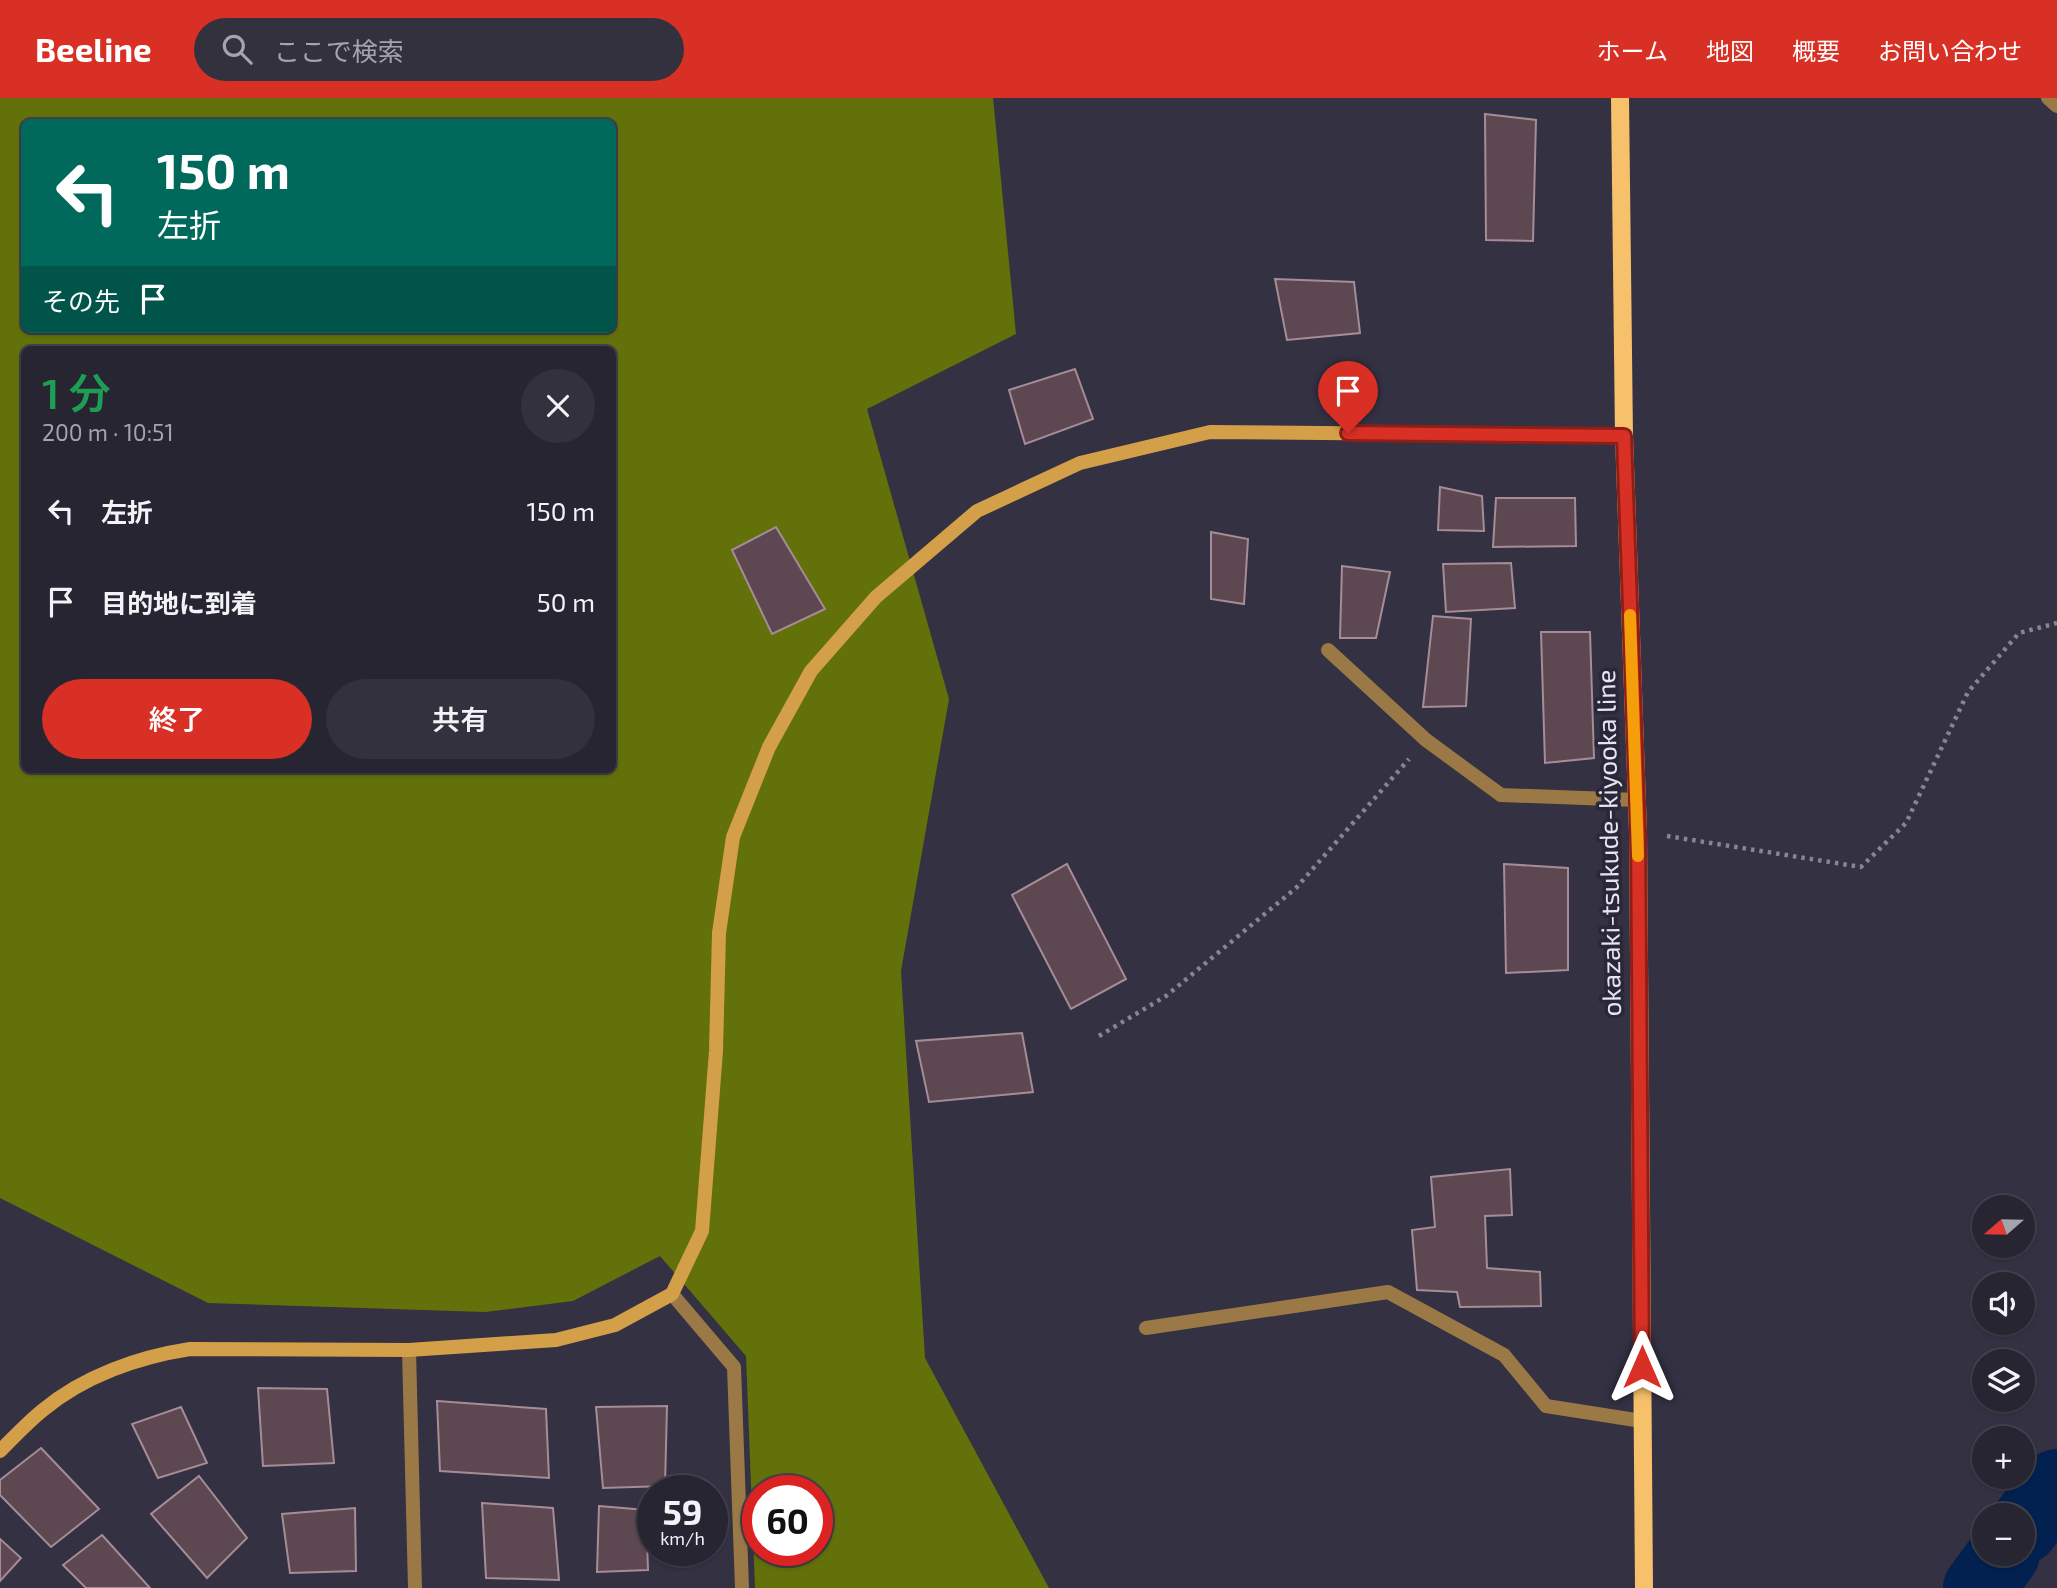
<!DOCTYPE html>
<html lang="ja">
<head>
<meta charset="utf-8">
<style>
	:root { --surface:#272532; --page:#33313e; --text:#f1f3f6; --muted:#a4a5ac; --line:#43424d; --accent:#d93025 }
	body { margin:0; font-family:"Exo 2","Noto Sans JP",sans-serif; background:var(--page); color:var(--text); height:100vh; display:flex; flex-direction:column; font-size:26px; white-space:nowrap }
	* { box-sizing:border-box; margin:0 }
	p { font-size:23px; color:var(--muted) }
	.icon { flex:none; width:38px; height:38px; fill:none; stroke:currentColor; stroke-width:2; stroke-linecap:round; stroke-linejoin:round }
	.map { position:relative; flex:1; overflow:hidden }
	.side { position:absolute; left:21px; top:248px; width:595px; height:427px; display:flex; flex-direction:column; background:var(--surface); border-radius:10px; box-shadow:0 2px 5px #0004,0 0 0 2px var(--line) }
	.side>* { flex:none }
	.top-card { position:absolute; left:21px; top:21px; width:595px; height:214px; border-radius:10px; box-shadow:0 2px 5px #0004,0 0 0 2px var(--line); background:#00695c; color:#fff; overflow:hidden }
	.needle { width:46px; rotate:250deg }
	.buttons { position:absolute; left:1972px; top:1097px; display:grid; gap:14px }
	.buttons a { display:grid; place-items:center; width:63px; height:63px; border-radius:50%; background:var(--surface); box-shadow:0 2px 5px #0004,0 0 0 2px var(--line); font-size:35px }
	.speed { position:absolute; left:637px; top:1377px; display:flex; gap:14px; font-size:35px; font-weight:700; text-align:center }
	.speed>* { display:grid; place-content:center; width:91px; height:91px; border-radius:50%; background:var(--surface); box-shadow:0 2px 5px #0004,0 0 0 2px var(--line); line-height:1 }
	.speed small { font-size:18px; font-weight:400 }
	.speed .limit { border:10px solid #d22; background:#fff; color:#111 }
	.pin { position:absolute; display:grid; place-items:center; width:60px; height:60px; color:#fff; margin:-72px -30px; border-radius:50% 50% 50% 0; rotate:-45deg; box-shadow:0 0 7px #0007 }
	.pin .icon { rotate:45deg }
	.me { position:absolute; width:77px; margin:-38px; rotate:0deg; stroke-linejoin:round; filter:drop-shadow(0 0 5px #0008) }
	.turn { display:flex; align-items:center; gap:24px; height:147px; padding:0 21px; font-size:32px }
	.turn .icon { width:91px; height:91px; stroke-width:2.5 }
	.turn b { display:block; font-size:49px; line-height:60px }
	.then { display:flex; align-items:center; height:66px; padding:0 21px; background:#0003; gap:14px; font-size:26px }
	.round { display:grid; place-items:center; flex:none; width:74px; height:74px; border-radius:37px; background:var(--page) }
	.head { display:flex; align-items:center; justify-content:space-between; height:119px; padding:0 21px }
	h1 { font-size:42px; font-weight:600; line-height:52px; color:#1e9e55 }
	.action { display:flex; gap:14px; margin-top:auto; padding:14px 21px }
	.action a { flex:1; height:80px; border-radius:42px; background:var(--accent); color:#fff; font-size:28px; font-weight:600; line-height:80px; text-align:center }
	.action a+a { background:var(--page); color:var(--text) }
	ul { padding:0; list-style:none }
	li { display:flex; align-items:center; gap:21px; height:91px; padding:0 21px }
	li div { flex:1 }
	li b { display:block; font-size:26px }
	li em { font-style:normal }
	header { display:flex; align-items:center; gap:42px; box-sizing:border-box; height:98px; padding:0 35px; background:var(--accent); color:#fff }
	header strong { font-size:33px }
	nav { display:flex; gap:38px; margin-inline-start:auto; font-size:24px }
	.search { width:490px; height:63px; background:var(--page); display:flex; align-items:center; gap:18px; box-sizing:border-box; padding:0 24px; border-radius:38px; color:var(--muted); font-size:26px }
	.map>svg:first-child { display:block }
</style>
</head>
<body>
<header>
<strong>Beeline</strong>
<div class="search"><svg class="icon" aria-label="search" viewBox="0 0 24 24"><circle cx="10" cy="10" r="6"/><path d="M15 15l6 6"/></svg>ここで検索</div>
<nav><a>ホーム</a><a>地図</a><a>概要</a><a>お問い合わせ</a></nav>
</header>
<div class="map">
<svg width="2057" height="1490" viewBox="0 0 2057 1490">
	<rect width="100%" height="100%" fill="#343143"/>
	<!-- forest -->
	<path fill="#63710b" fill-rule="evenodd" d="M0,0H993L1016,236L867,311L949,601L901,873L925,1260L1049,1490H755L746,1258L660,1158L573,1203L485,1214L208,1205L0,1100ZM24,24H612V231H24ZM24,252H612V672H24ZM758,1393H817V1452H758Z"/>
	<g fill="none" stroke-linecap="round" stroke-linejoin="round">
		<!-- river -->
		<g stroke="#022150" stroke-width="72">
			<polyline points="2023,1430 2053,1389 2057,1387"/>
			<polyline points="1979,1490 2004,1456"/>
		</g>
	</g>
	<!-- building -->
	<g fill="#5d4750" stroke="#a58c97" stroke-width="2">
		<polygon points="1485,16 1536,22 1533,143 1486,142"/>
		<polygon points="1275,181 1354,184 1360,235 1287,242"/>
		<polygon points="1075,271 1093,321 1025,346 1009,292"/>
		<polygon points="1440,389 1482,398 1484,433 1438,432"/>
		<polygon points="1496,400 1575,400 1576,448 1493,449"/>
		<polygon points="776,429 825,511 772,536 732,452"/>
		<polygon points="1211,434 1248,441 1244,506 1211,501"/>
		<polygon points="1511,465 1515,510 1446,514 1443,466"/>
		<polygon points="1342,468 1390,474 1376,540 1340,540"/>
		<polygon points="1433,518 1471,521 1466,608 1423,609"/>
		<polygon points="1541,534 1590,534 1594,660 1545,665"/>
		<polygon points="1067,766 1126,881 1071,911 1012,797"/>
		<polygon points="1504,766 1568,770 1568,872 1506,875"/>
		<polygon points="1022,935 1033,994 929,1004 916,943"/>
		<polygon points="1510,1071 1512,1117 1485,1118 1487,1170 1540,1174 1541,1208 1460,1209 1457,1194 1417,1192 1412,1132 1435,1129 1431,1079"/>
		<polygon points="258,1290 327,1291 334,1365 263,1368"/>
		<polygon points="437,1303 546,1311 549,1380 440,1373"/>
		<polygon points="667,1308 665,1388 603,1390 596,1309"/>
		<polygon points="181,1309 207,1365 158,1380 132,1326"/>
		<polygon points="41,1350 99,1411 51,1449 0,1397 0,1382"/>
		<polygon points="199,1378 247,1440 207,1480 151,1416"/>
		<polygon points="482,1405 553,1410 559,1482 486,1480"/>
		<polygon points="599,1408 646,1412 648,1472 597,1474"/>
		<polygon points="355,1410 356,1473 290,1475 282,1416"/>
		<polygon points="102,1437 150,1490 86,1490 63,1467"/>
		<polygon points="0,1441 21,1460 0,1483"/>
	</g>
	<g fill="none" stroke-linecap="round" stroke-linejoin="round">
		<!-- path -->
		<g stroke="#878594" stroke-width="4.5" stroke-dasharray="3.5 5" stroke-linecap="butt">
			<polyline points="1667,738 1861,769 1906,725 1968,594 2019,535 2057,525"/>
			<polyline points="1099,938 1166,898 1296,790 1409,661"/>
		</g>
		<!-- lane -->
		<g stroke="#9a7946" stroke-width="14">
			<polyline points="1328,552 1426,642 1501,697 1637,702"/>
			<polyline points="1146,1230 1388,1194 1504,1257 1546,1308 1642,1323"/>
		</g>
		<!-- street -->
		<g stroke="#9a7946" stroke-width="14">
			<polyline points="2048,0 2057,8"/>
			<polyline points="672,1196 734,1269 742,1490"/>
			<polyline points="409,1252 415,1490"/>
		</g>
		<!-- secondary -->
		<path stroke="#d49f49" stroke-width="14" d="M0,1353C14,1339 28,1324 43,1312C84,1278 138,1259 190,1251L409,1252L556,1242L615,1227L672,1196L702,1133L716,953L719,835L733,739L769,649L811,573L876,499L977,413L1080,365L1210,334L1624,338"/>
		<!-- primary -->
		<polyline stroke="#f7c06b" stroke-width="18" points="1620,0 1624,338 1638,733 1644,1490"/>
	</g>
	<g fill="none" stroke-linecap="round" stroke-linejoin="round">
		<defs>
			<polyline id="route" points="1348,335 1624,338 1638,733 1642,1269"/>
		</defs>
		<!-- route casing -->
		<use href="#route" stroke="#8d1f18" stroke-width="18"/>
		<!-- route -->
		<use href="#route" stroke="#d93025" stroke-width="12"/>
		<!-- slow -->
		<polyline stroke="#f59e0b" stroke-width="12" points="1630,517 1638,758"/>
	</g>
	<g text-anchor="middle" stroke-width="7" stroke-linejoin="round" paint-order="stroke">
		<!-- street labels -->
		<g font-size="26" fill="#e7e5f1" stroke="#2a2739">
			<text transform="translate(1609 745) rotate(-91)" y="9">okazaki-tsukude-kiyooka line</text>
		</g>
	</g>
</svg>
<div class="buttons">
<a><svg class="needle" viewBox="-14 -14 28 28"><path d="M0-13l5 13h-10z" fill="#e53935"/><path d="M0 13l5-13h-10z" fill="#a4a5ac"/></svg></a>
<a><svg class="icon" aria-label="sound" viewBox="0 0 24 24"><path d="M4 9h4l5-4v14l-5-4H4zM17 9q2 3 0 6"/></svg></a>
<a><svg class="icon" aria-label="layers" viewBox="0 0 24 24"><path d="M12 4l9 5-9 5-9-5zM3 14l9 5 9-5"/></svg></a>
<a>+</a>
<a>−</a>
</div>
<div class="speed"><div>59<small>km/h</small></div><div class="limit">60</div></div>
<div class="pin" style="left:1348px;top:335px;background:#d93025"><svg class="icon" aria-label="arrive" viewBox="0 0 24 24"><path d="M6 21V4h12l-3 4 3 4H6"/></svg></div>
<svg class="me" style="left:1642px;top:1269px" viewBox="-20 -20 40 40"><path d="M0-17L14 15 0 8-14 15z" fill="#d93025" stroke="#fff" stroke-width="4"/></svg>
<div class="top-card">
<div class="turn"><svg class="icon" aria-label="left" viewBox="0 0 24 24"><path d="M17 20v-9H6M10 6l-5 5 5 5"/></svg><div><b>150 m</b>左折</div></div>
<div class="then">その先<svg class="icon" aria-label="arrive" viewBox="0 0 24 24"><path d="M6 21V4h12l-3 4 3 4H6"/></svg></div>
</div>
<section class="side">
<div class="head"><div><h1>1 分</h1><p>200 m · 10:51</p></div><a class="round"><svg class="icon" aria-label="close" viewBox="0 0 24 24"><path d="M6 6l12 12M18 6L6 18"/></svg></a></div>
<ul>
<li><svg class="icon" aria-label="left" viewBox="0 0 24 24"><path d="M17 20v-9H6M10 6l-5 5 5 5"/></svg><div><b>左折</b></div><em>150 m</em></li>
<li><svg class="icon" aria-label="arrive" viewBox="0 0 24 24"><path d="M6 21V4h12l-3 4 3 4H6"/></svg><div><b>目的地に到着</b></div><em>50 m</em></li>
</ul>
<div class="action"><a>終了</a><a>共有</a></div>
</section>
</div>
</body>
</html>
